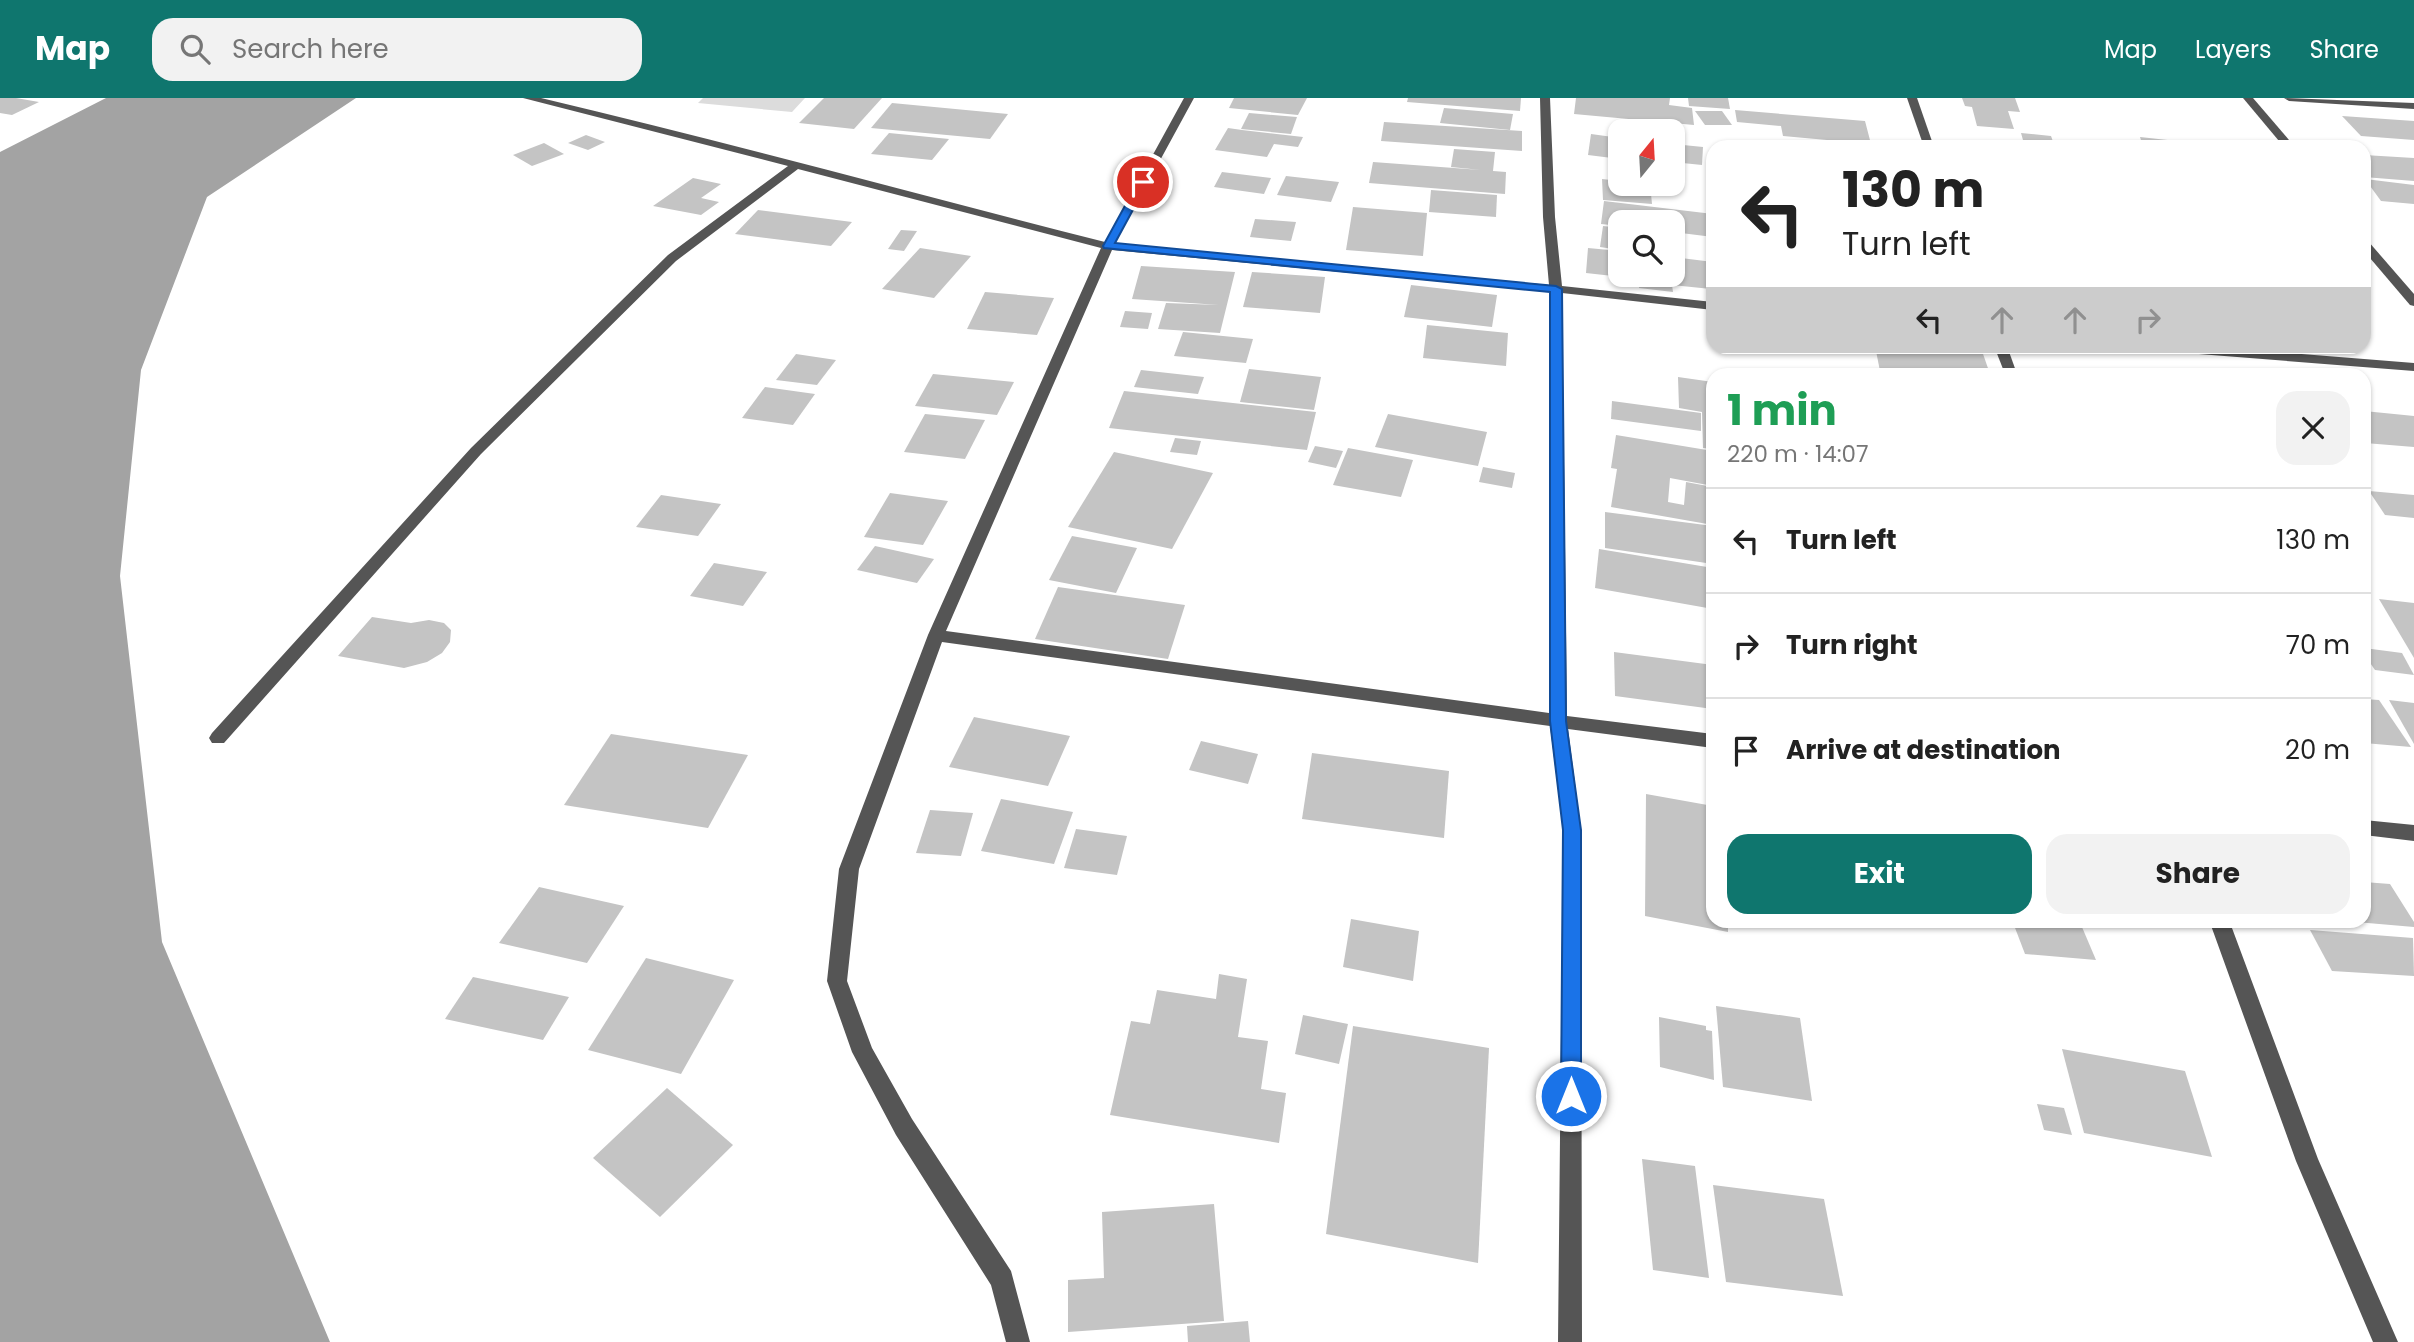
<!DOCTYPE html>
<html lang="en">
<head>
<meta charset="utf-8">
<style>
	:root { --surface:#fff; --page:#f2f2f2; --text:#222; --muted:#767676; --line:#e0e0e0; --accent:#0f766e }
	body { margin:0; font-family:Poppins,sans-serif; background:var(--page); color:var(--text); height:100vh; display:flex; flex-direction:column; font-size:26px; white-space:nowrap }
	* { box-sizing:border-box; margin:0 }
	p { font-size:23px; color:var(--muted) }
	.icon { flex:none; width:38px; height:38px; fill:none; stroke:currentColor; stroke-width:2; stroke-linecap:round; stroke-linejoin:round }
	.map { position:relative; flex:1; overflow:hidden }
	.details { position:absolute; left:1706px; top:270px; width:665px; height:560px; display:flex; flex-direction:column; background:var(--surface); border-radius:21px; box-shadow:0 2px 5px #0004 }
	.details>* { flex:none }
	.top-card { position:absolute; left:1706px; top:42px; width:665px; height:214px; border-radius:21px; box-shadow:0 2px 5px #0004; background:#fff; color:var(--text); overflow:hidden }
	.needle { width:46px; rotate:18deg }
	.fabs { position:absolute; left:1608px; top:21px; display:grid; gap:14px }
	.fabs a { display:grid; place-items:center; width:77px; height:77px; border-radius:14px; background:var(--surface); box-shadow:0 2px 5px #0004; font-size:35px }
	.pin { position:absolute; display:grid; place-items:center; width:60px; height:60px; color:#fff; margin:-30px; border:4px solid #fff; border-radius:50%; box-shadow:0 2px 7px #0007 }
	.me { position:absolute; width:77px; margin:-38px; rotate:0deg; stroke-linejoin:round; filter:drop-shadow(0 0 5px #0008) }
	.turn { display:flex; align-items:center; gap:24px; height:147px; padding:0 21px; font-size:32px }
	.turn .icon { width:91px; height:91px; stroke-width:2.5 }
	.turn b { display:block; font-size:49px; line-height:60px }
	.lanes { display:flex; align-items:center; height:66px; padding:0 21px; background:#0003; justify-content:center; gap:35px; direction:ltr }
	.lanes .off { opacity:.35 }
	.round { display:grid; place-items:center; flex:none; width:74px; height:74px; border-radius:21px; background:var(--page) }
	.overview { display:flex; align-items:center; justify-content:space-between; height:119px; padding:0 21px }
	h1 { font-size:42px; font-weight:700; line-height:52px; color:#1e9e55 }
	.cta { display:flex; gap:14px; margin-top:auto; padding:14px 21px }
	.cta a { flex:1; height:80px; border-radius:21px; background:var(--accent); color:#fff; font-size:28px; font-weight:700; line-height:80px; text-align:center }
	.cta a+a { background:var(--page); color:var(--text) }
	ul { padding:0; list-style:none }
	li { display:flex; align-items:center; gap:21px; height:105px; padding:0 21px; border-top:2px solid var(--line) }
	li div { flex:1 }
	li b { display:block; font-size:26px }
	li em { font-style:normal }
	header { display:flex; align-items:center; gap:42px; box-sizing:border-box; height:98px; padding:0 35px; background:var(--accent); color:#fff }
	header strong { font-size:33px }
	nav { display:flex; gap:38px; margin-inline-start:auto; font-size:24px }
	.search { width:490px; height:63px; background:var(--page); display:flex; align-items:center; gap:18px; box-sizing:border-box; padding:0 24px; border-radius:21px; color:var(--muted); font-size:26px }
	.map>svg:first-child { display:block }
</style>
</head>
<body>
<header>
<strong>Map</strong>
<div class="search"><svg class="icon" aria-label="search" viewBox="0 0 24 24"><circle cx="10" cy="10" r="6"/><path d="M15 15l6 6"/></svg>Search here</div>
<nav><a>Map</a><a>Layers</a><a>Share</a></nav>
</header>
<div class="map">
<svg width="2414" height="1244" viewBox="0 0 2414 1244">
	<rect width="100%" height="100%" fill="#fff"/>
	<!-- green -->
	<polygon fill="#dcdcdc" points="703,0 805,0 792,14 698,5"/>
	<!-- water -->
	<polygon fill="#a3a3a3" points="106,0 356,0 207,99 141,272 120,478 162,844 330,1244 0,1244 0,54"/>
	<!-- building -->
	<g fill="#c4c4c4">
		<polygon points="0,0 16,0 39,4 12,17 0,15"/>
		<polygon points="824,0 882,0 854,31 799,25"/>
		<polygon points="1234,0 1307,0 1298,17 1229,10"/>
		<polygon points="1408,0 1521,0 1520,13 1407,4"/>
		<polygon points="1576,0 1670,0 1669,7 1692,10 1694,27 1574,16"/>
		<polygon points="1688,0 1728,0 1730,11 1689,8"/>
		<polygon points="1962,0 2015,0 2020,14 2008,13 2014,31 1977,28 1972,9 1965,8"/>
		<polygon points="892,5 1008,16 990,41 871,30"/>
		<polygon points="1444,10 1513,16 1510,32 1440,25"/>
		<polygon points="1735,12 1865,23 1871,46 1783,38 1781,28 1737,24"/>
		<polygon points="1695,13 1722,13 1732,27 1705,27"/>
		<polygon points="1249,15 1297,19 1291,36 1241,31"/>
		<polygon points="2342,18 2414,23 2414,42 2361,38"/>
		<polygon points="1384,24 1522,33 1522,53 1381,43"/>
		<polygon points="1228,30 1242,32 1303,39 1298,49 1274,46 1267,59 1215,52"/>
		<polygon points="889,35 949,41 932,62 871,56"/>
		<polygon points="2021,35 2051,38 2055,49 2025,49"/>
		<polygon points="1591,36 1620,40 1620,61 1588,57"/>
		<polygon points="586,37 605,44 588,52 568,45"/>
		<polygon points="2140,39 2186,44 2188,49 2143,49"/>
		<polygon points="544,45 564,56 532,68 513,57"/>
		<polygon points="1673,46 1703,49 1702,67 1673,64"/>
		<polygon points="1454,51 1495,54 1493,73 1506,74 1505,96 1369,85 1373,64 1481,72 1451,69"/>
		<polygon points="2364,57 2414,60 2414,83 2364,79"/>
		<polygon points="1222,74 1271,80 1264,96 1214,89"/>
		<polygon points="1286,78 1339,84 1331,104 1277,97"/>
		<polygon points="693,80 721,86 701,100 719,104 701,117 653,108"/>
		<polygon points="1602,81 1620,83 1620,86 1650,86 1652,106 1603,102"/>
		<polygon points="2365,81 2414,87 2414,106 2381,103"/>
		<polygon points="1431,92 1497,97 1496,119 1429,114"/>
		<polygon points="1604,103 1713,116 1713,139 1673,134 1673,124 1620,124 1620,128 1601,126"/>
		<polygon points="1353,109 1427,115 1423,158 1346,152"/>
		<polygon points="758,112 852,124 831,148 735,136"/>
		<polygon points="1255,121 1296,124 1291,143 1250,139"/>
		<polygon points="1603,128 1620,130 1620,152 1600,149"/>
		<polygon points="901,132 917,133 904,153 888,151"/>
		<polygon points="920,150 971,158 934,200 882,191"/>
		<polygon points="1588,150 1620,153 1620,177 1673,177 1673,159 1713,164 1713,198 1711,191 1672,187 1673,194 1639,190 1640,181 1586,175"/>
		<polygon points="1141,168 1235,174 1220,235 1158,231 1166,205 1219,207 1132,201"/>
		<polygon points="1252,174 1325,179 1320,215 1243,209"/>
		<polygon points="1411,187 1497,197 1492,229 1404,219"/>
		<polygon points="985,194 1054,200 1037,237 967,231"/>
		<polygon points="1125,213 1152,215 1148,231 1120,229"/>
		<polygon points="1427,227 1508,235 1506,268 1423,260"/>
		<polygon points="1183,234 1253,241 1246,265 1174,258"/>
		<polygon points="1875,248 1946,248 1982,253 1990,276 1909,276 1880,273"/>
		<polygon points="796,256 836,262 817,287 776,282"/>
		<polygon points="1249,271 1321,279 1314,312 1240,304"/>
		<polygon points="1141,272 1204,279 1198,296 1134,289"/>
		<polygon points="933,276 1014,284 997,317 915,308"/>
		<polygon points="1678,279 1713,284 1713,351 1703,350 1702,314 1679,310"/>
		<polygon points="765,289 815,296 793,327 742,320"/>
		<polygon points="1124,293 1242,306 1316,314 1307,352 1109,330"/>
		<polygon points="1612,303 1701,315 1701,333 1611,321"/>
		<polygon points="2364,313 2414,318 2414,349 2365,345"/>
		<polygon points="925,316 985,322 965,361 904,354"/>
		<polygon points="1388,316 1487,334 1478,368 1375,349"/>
		<polygon points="1616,337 1713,353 1713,388 1670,380 1668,404 1684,407 1686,384 1713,389 1713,427 1611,409 1617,371 1611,370"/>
		<polygon points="1175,340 1201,343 1197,357 1170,354"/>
		<polygon points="1315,348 1343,353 1336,370 1308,364"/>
		<polygon points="1348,350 1413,362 1401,399 1333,387"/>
		<polygon points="1114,354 1213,375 1172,451 1068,429"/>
		<polygon points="1483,369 1515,375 1512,390 1479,384"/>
		<polygon points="2369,393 2414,397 2414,420 2385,417"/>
		<polygon points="890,395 948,403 923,447 864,439"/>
		<polygon points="661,397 721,406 698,438 636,429"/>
		<polygon points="1605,414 1713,428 1713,466 1605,450"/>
		<polygon points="1072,438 1137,450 1116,495 1049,482"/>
		<polygon points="875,448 934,461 917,485 857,472"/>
		<polygon points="1599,451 1713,470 1713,511 1595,490"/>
		<polygon points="714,465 767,474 743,508 690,498"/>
		<polygon points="1058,489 1185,507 1168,561 1035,541"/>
		<polygon points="2379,501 2414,505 2414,560"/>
		<polygon points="372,519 411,525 429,522 444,525 451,532 450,544 442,555 427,564 404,570 338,558"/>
		<polygon points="2364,550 2402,555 2414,577 2375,572 2364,556"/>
		<polygon points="1614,554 1713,567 1713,611 1615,598"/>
		<polygon points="2364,601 2379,602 2411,649 2364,645"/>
		<polygon points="2389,602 2414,605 2414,646"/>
		<polygon points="974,619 1070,638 1048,688 949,669"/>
		<polygon points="611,636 748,657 708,730 564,707"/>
		<polygon points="1201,643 1258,656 1248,686 1189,672"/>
		<polygon points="1312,655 1449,673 1444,740 1302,721"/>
		<polygon points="1646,696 1713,708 1713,822 1728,822 1728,834 1645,818"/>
		<polygon points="1001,701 1073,714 1054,766 981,753"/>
		<polygon points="930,712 973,715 961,758 916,755"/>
		<polygon points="1076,731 1127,738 1117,777 1064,770"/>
		<polygon points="2364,784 2390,786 2414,824 2414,829 2356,824 2364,822"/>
		<polygon points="539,789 624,808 587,865 499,845"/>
		<polygon points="1351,821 1419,833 1413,883 1343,869"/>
		<polygon points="2012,822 2079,822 2096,862 2025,856"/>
		<polygon points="2310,832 2413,840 2414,878 2332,873"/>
		<polygon points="646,860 734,882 681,976 588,952"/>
		<polygon points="1219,876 1247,881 1238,939 1268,943 1261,991 1286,995 1279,1045 1110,1017 1131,923 1150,926 1157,892 1216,901"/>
		<polygon points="473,879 569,899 543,942 445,921"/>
		<polygon points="1716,908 1800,920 1812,1003 1723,989"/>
		<polygon points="1303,917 1348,926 1339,966 1295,956"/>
		<polygon points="1659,919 1706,928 1706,932 1712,933 1714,982 1660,969"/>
		<polygon points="1353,928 1489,950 1478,1165 1326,1136"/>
		<polygon points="2062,951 2185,973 2212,1059 2084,1035"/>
		<polygon points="667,990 733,1047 660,1119 593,1060"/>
		<polygon points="2037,1006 2064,1010 2072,1037 2044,1032"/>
		<polygon points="1642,1061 1695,1068 1709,1180 1653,1172"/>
		<polygon points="1713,1087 1824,1101 1843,1198 1726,1184"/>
		<polygon points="1214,1106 1224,1223 1068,1234 1068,1182 1104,1180 1102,1114"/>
		<polygon points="1248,1223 1250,1244 1188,1244 1187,1228"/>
	</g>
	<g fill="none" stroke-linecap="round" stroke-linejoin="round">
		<!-- minor -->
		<g fill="#555" fill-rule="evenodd">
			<path d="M523,0H541C730,45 916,96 1105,144L1184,0H1194L1115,145L1549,187L1543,119L1540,0H1550L1555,119L1562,188L1713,204V212L1562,195L1567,618L1713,636V650L1568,631L1581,732L1582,1244H1558L1563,732L1550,628L942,544L859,771L847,883L872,950L912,1021L1011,1173L1030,1244H1006L991,1187L896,1037L852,954L827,883L839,771L928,537L1101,150L798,71L676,163L481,356L224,645H212L209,640L212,635L471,350L668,157L788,68ZM1112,152L1550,194L1549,615L946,533Z"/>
			<polygon points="1907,0 1917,0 1934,49 1924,49"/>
			<polygon points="2243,0 2253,0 2295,49 2284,49"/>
			<polygon points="2284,0 2414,5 2414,11 2289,3"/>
			<polygon points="2364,142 2368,143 2414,196 2414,208 2410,207 2364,153"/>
			<polygon points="1994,248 2007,248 2017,276 2005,276"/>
			<polygon points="2142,248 2204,248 2414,265 2414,273 2148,252"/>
			<polygon points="2364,722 2414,727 2414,743 2364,737"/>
			<polygon points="2209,822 2229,822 2318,1061 2398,1244 2373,1244 2296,1063"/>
		</g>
	</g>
	<!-- route -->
	<polygon fill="#1a73e8" stroke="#114b97" stroke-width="2" points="1143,81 1148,84 1115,145 1556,188 1562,191 1566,623 1581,732 1581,998 1578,1005 1571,1007 1564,1005 1561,998 1563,732 1550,623 1550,194 1104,150 1103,148 1138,84"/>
</svg>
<div class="fabs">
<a><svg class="needle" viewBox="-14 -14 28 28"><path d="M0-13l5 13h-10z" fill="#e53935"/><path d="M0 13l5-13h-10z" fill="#767676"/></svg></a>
<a><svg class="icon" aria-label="search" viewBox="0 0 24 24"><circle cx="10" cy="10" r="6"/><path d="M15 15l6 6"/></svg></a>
</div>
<div class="pin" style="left:1143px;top:84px;background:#d93025"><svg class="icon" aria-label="arrive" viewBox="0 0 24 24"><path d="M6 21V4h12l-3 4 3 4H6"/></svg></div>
<svg class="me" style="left:1571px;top:998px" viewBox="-20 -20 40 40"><circle r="17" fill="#1a73e8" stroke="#fff" stroke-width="3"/><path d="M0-11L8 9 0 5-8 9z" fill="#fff"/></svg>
<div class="top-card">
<div class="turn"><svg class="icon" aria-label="left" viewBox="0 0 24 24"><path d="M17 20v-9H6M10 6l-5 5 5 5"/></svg><div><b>130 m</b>Turn left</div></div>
<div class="lanes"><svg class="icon" aria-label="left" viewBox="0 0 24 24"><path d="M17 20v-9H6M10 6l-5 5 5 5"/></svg><svg class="icon off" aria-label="ahead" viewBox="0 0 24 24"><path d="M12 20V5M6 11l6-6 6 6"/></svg><svg class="icon off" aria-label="ahead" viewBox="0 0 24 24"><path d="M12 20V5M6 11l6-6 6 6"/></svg><svg class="icon off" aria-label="right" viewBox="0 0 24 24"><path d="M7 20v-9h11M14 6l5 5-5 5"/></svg></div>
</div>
<section class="details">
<div class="overview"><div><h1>1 min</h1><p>220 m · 14:07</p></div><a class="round"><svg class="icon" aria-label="close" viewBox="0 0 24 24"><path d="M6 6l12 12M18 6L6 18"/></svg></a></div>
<ul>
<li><svg class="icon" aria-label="left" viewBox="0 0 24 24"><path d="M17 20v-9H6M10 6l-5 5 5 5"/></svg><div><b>Turn left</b></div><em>130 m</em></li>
<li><svg class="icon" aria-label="right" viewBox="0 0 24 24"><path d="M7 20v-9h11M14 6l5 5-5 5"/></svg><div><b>Turn right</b></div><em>70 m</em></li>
<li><svg class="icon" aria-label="arrive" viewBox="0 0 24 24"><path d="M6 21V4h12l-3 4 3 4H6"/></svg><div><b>Arrive at destination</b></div><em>20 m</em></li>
</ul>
<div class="cta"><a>Exit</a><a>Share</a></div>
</section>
</div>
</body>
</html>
